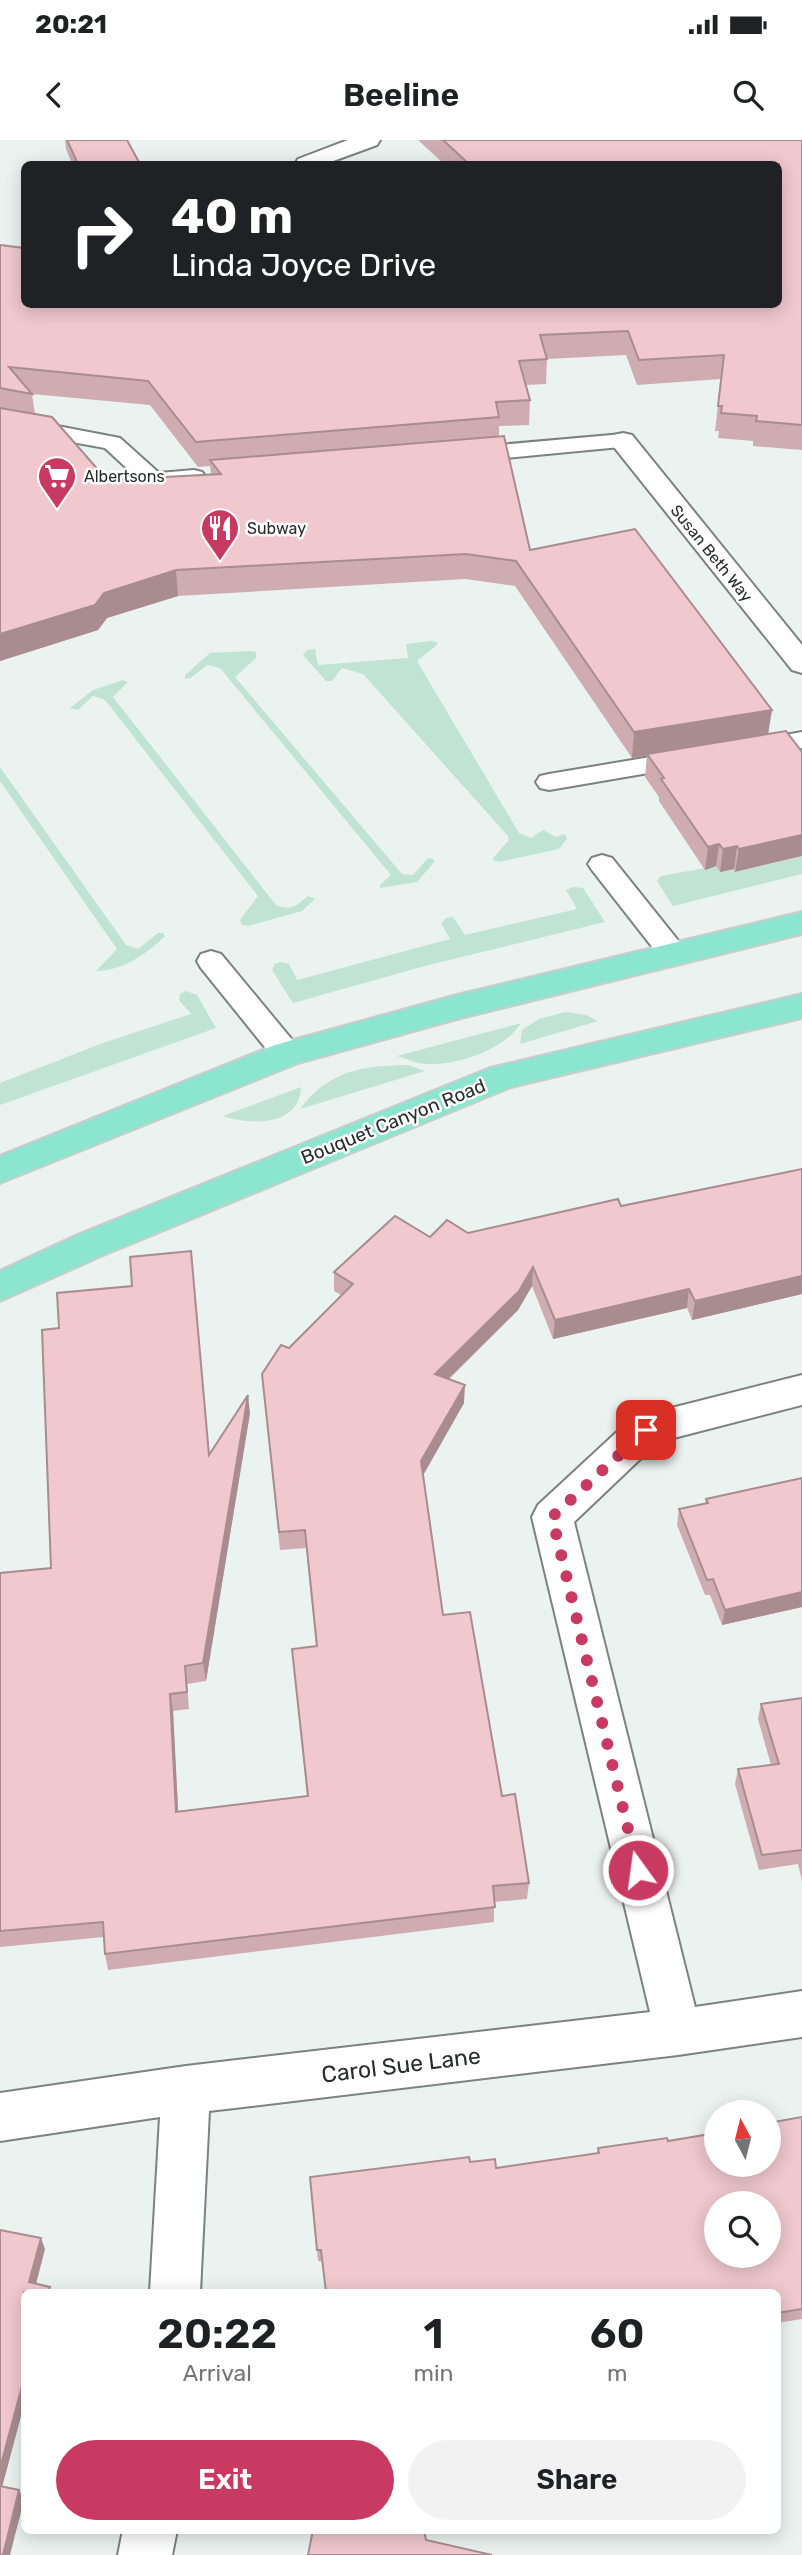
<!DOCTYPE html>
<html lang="en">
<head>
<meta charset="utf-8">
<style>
	:root { --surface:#fff; --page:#f2f2f2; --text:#202124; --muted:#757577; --accent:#c93a62 }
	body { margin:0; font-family:Rubik,sans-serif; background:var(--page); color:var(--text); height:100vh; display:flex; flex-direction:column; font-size:26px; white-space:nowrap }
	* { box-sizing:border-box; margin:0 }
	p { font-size:23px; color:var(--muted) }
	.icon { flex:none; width:38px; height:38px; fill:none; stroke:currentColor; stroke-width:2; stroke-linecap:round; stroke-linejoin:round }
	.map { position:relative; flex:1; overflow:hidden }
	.side { position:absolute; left:21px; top:2149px; width:760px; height:245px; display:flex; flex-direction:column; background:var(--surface); border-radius:10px; box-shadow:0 4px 18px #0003 }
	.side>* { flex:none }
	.top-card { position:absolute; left:21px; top:21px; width:761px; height:147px; border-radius:10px; box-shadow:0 4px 18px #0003; background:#202124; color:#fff; overflow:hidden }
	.needle { width:46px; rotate:353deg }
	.controls { position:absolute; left:704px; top:1960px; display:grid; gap:14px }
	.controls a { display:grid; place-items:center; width:77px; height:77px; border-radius:50%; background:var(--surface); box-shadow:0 4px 18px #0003; font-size:35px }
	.pin { position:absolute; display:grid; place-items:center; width:60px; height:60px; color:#fff; margin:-30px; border-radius:14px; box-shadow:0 4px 10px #0006 }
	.me { position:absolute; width:77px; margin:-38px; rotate:346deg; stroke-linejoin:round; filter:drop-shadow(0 0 5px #0008) }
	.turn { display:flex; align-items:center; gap:24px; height:147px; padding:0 35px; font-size:32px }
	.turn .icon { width:91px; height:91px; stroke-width:2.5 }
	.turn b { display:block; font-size:49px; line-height:60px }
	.eta { display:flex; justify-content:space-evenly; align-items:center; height:119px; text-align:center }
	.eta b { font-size:42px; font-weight:600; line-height:49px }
	.cta { display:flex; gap:14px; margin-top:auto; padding:14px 35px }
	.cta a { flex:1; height:80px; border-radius:42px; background:var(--accent); color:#fff; font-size:28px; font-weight:600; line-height:80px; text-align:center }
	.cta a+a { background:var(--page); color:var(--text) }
	.status { display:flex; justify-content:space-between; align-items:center; height:49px; padding:0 35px; background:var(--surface); direction:ltr }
	.status svg { height:19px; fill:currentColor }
	header { display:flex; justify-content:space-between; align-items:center; height:91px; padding:0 35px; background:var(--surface); font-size:32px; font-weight:600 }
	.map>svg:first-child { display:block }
</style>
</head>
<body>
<div class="status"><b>20:21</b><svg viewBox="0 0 49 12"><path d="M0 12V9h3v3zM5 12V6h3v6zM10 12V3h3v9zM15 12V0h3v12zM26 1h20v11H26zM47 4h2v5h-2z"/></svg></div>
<header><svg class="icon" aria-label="back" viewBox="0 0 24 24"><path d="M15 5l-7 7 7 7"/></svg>Beeline<svg class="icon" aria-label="search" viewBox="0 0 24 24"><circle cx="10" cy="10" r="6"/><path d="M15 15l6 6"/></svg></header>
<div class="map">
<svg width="802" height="2415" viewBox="0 0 802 2415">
	<rect width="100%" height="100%" fill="#ebf3f0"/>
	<!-- green -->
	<g fill="#c0e3d6">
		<polygon points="431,501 437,502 437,505 418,520 418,523 519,693 531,698 543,690 556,697 565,694 567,699 559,709 499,722 494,721 493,718 509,700 508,696 363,534 342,528 332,541 326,541 303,515 307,510 315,509 318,525 408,518 406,504"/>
		<polygon points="251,511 256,512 256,518 235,537 402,734 413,735 427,719 432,718 435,721 417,742 380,748 380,745 391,735 220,528 207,525 191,538 185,539 185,535 210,513"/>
		<path d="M123,540L128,542L113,557L276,765C291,771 296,766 308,756L315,759L302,771L248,786L242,785L240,780L258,756L105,560L93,556L78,570L70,568L93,550Z"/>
		<path d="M0,627L126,805L138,809L158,793H163L165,796C147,814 122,831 96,831L117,809L0,641Z"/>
		<polygon points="802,716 802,734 673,766 657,741 661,736 716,726 720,732 734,729 736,732"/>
		<polygon points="573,747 583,748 605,782 421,827 293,863 272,830 275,824 281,822 289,824 297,840 450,799 441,783 446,778 453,777 465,795 577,769 566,750"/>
		<polygon points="186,851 197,855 216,888 0,965 0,943 103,903 191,874 179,860 180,854"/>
		<polygon points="565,872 586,875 598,881 520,904 522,890 539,879"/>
		<path d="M521,883C504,911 450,929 418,923C411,921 404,918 397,916Z"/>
		<path d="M408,925L425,931L300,969C329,930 362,926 408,925Z"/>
		<path d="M301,947C300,987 249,985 223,976Z"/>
	</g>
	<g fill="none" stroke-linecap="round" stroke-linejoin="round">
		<defs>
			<g id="lane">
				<path d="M0,275L120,298L159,333L194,330L202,332L206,337L202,342C185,346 162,349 145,345L105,308L0,289Z"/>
				<polygon points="623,294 631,296 634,301 631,306 464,322 456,320 452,315 456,310 464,308"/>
				<polygon points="802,592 802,608 748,617 739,615 735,609 739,603"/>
				<polygon points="692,610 701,612 705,618 701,624 549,650 540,648 536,642 540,636 549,634"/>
				<polygon points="602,715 612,718 684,808 688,815 684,822 674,825 664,822 592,730 588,724 592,718"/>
				<polygon points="211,811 221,814 298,907 302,914 298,921 287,924 276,921 201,828 197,821 201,814"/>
			</g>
			<g id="street">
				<polygon points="348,0 380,0 377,5 325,24 295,24 298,19"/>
				<polygon points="623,293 632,295 802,505 802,533 792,530 614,307 610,301 614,295"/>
				<polygon points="802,1235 802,1265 658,1302 574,1382 695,1867 802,1851 802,1897 678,1915 209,1971 200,2152 150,2152 160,1977 0,2001 0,1953 186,1926 650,1872 532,1377 538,1365 632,1278"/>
				<polygon points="123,2390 177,2390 172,2415 118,2415"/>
			</g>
			<g id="primary">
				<polygon points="802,772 802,794 457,879 298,923 0,1043 0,1016 275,905 457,855"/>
				<polygon points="802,854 802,878 511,947 101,1116 0,1161 0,1131 75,1096 490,928"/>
			</g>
		</defs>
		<!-- lane casing -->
		<use href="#lane" stroke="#7b8280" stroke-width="4"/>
		<!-- street casing -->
		<use href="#street" stroke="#7b8280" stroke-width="4"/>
		<!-- primary casing -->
		<use href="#primary" stroke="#ccc" stroke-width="4"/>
		<!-- lane -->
		<use href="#lane" fill="#fff" fill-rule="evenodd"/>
		<!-- street -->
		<use href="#street" fill="#fff" fill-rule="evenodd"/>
		<!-- primary -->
		<use href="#primary" fill="#8ce5ce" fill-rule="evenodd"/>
	</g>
	<!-- wall -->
	<g fill="#ceacb1" fill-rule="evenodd">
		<polygon points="65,0 127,0 140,24 72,24 66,9"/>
		<path d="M418,0H802V310L753,306V301L718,298L719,291H715L721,239L637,245L626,215L547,219L546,244L526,245L530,260L529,285L499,286V296L530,410L772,570L735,732L734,729L720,732L716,726L705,730L659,661V657L645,637L647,615L632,618L515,446L465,439L178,456L107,478L98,490L0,521V105L24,164L779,24H444ZM32,254L150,265L198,327L210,326L211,334L107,340L35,274Z"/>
		<polygon points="802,1029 802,1154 692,1180 687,1168 553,1199 532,1146 518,1170 449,1239 464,1263 423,1335 443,1475 502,1656 529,1743 527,1759 494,1762 494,1782 108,1830 105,1814 104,1797 0,1807 0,1433 51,1428 59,1188 132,1146 209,1314 250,1273 206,1541 187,1544 189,1569 173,1571 178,1671 307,1656 292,1509 316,1506 306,1408 280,1410 262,1234 341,1155 334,1151 334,1132 430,1097 468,1093 621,1066"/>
		<polygon points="802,1338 802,1467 722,1485 710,1455 705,1455 677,1385 679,1369 705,1364 706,1359"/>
		<polygon points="802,1558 802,1741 798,1724 759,1730 735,1644 738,1629 771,1625 758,1579 761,1564"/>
		<polygon points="802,1977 802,2179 777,2183 777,2152 318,2121 310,2037 470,2022 496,2028 597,2013 598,2008 668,2001"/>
	</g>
	<!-- shaded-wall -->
	<g fill="#a88c90">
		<polygon points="176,430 178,456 107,478 98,490 0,521 0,494 104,453"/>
		<polygon points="772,570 768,595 632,618 634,592"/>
		<polygon points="802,695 802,716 735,732 739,709"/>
		<polygon points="719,704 716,726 705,730 708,707"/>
		<polygon points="737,706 734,729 720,732 723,709"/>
		<polygon points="533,1127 532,1146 518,1170 435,1252 435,1234"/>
		<polygon points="802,1136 802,1154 692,1180 695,1161"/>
		<polygon points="689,1149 687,1168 553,1199 555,1180"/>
		<polygon points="465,1245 464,1263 421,1339 421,1321"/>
		<polygon points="248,1255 250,1273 206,1541 203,1523"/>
		<polygon points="802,1452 802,1467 722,1485 725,1470"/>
		<polygon points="170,1554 173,1571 179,1688 176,1672"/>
		<polygon points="41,2098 45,2109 34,2152 29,2142"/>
		<polygon points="24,2239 24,2265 0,2355 0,2328"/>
		<polygon points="19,2350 24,2360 10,2415 3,2415"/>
	</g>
	<!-- building -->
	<g fill="#f0c8ce" stroke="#a88c90" stroke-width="2" fill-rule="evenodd">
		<polygon points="67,0 127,0 140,24 78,24"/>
		<polygon points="443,0 802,0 802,285 756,281 757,276 721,273 722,266 718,266 724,215 639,220 628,191 540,195 547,219 519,221 530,260 496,262 499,277 196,302 148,241 9,227 32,254 0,248 0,105 24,108 24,164 779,164 779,24 469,24"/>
		<polygon points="0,268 52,277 107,340 221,334 210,320 504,296 530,410 635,389 772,570 634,592 516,421 466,414 176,430 104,453 95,465 0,494"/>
		<polygon points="786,591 802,612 802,695 739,709 737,706 723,709 719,704 708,707 661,639 664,638 647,614"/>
		<polygon points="802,1029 802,1136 695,1161 689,1149 555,1180 533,1127 519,1151 435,1234 465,1245 421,1321 443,1475 470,1472 502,1656 515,1654 529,1743 493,1746 495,1767 105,1814 103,1782 0,1791 0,1433 51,1428 42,1190 59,1188 57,1153 132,1146 130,1117 191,1111 209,1315 248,1255 203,1523 185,1526 187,1552 170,1554 176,1672 308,1656 292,1509 317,1506 305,1390 279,1392 262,1234 281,1205 289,1208 353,1144 334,1132 395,1076 430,1097 447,1080 468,1093 618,1059 621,1066"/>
		<polygon points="802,1338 802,1452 725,1470 713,1439 707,1440 679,1369 708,1363 706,1359"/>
		<polygon points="802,1558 802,1711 802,1710 762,1715 738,1629 779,1624 761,1564"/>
		<path d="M802,1977V2169L777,2173V2152H326L321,2110H317L310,2037L469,2017L470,2022L495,2019L496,2028L599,2013L598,2008L667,1998L668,2001L716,1993V2025H768V1983ZM716,2063H768V2116H716Z"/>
		<polygon points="0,2090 41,2098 29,2142 50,2147 48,2152 24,2152 24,2239 0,2328"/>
		<polygon points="0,2346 19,2350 3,2415 0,2415"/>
		<polygon points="313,2390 424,2390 426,2400 492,2415 308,2415"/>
	</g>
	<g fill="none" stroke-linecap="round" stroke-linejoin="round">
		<!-- route -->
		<polyline stroke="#c93a62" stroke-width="12" stroke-dasharray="0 21.6" points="638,1730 552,1377 646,1290"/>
	</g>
	<!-- icons -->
	<defs>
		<symbol id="supermarket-pin" viewBox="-11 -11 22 30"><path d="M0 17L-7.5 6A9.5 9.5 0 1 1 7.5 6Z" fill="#c93a62" stroke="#fff"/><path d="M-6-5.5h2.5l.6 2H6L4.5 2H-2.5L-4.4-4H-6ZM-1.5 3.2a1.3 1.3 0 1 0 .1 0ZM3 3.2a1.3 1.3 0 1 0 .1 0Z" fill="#fff"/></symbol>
		<symbol id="restaurant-pin" viewBox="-11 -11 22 30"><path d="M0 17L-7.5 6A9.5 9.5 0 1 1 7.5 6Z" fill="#c93a62" stroke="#fff"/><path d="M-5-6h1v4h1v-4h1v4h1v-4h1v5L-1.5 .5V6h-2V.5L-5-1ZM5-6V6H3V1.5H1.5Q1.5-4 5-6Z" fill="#fff"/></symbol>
	</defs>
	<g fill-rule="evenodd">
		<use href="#supermarket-pin" x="35" y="314" width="44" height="60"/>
		<use href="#restaurant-pin" x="198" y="366" width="44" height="60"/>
	</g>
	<g text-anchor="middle" stroke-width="5" stroke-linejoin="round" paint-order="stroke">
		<!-- far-poi labels -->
		<g font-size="16" fill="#292c2b" stroke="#fff" text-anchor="start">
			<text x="84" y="342">Albertsons</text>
			<text x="247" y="394">Subway</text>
		</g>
		<!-- far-street labels -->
		<g font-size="16" fill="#292c2b" stroke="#fff">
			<text transform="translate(712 413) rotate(51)" y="6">Susan Beth Way</text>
		</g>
		<!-- street labels -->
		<g font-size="19" fill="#292c2b" stroke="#fff">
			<text transform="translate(393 981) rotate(-22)" y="7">Bouquet Canyon Road</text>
		</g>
		<!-- near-street labels -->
		<g font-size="23" fill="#292c2b" stroke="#fff">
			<text transform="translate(401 1925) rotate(-7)" y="8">Carol Sue Lane</text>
		</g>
	</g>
</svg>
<div class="controls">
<a><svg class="needle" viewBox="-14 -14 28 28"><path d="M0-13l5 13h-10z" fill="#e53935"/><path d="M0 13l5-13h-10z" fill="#757577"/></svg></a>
<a><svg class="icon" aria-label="search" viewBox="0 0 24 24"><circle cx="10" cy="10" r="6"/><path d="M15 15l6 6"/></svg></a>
</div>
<div class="pin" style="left:646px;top:1290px;background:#d93025"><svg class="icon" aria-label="arrive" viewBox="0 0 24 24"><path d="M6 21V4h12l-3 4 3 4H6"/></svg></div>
<svg class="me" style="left:638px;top:1730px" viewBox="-20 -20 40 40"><circle r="17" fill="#c93a62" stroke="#fff" stroke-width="3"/><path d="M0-11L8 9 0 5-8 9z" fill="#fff"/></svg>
<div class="top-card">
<div class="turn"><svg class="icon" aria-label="right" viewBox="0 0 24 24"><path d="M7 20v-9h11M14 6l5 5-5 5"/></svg><div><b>40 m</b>Linda Joyce Drive</div></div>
</div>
<section class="side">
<div class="eta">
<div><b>20:22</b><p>Arrival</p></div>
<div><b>1</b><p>min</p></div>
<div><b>60</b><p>m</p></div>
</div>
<div class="cta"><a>Exit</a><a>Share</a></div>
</section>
</div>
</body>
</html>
